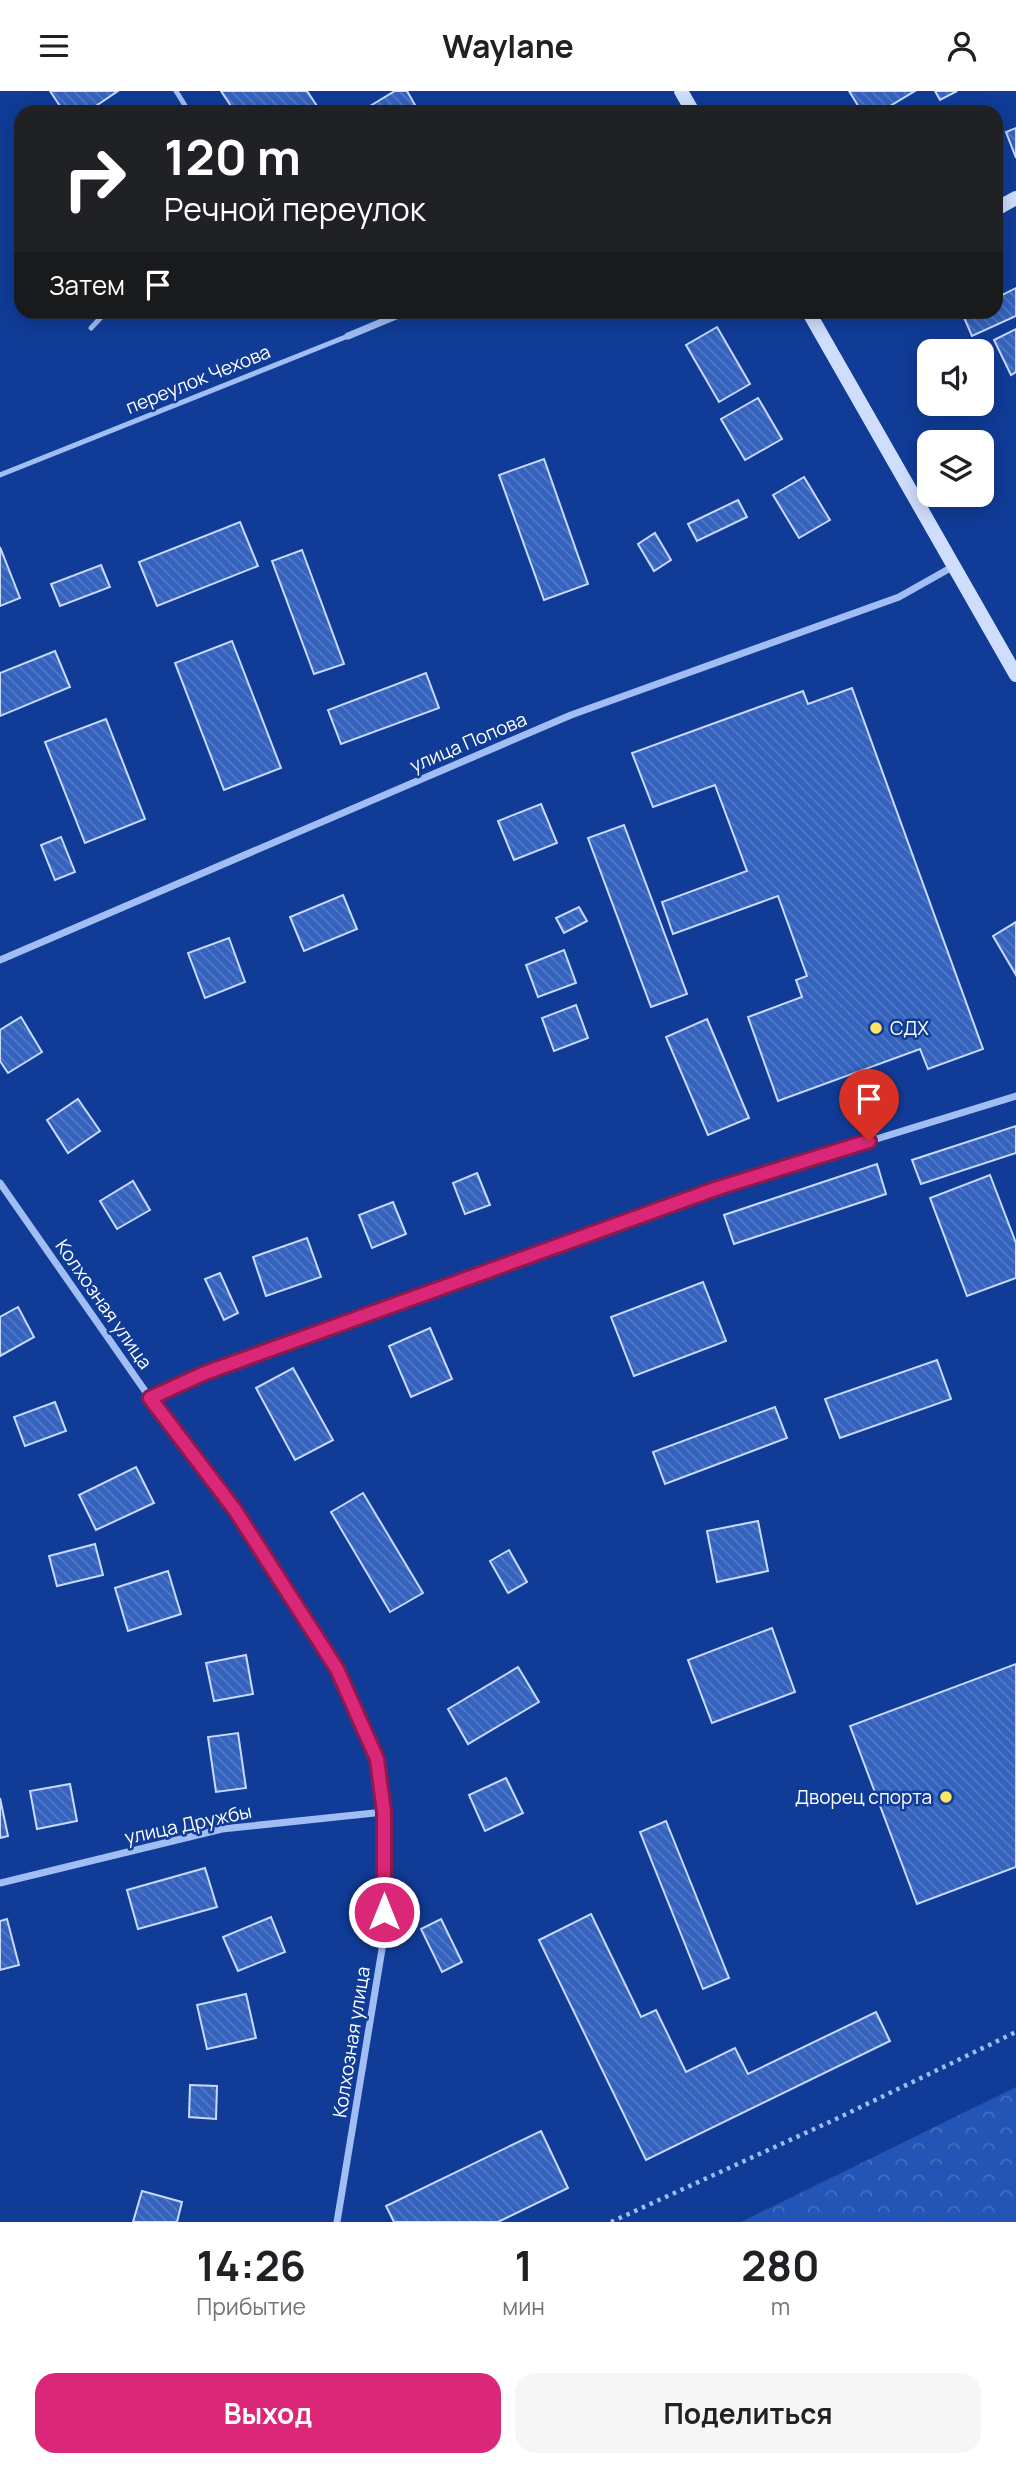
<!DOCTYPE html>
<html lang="ru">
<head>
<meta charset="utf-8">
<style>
	:root { --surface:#fff; --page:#f6f6f6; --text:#202124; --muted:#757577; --accent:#db2777 }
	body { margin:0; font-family:Manrope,sans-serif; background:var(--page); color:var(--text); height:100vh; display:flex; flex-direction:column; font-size:26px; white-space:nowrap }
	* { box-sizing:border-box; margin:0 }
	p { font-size:23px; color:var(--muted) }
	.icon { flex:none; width:38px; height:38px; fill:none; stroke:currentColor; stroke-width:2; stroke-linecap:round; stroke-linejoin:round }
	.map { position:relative; height:2131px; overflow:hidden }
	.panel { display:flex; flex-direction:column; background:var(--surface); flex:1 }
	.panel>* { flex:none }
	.top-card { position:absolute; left:14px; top:14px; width:989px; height:214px; border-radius:21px; box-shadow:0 4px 18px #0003; background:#202124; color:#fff; overflow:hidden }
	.buttons { position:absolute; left:917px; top:248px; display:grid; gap:14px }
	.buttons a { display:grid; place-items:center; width:77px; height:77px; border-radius:14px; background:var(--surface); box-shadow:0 4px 18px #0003; font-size:35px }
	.pin { position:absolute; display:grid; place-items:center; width:60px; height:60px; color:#fff; margin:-72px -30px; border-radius:50% 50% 50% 0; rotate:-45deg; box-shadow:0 0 7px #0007 }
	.pin .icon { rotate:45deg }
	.me { position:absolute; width:77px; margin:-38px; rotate:0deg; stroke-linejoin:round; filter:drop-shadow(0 0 5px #0008) }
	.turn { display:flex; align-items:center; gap:24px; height:147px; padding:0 35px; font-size:32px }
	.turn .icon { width:91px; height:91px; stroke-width:2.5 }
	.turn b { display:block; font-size:49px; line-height:60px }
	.then { display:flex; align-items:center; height:66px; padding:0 35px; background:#0003; gap:14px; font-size:26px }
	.eta { display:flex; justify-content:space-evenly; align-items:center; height:119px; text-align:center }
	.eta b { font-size:42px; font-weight:700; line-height:49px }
	.action { display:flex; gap:14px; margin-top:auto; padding:14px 35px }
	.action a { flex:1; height:80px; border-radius:21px; background:var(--accent); color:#fff; font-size:28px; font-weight:700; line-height:80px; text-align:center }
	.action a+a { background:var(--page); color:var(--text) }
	header { display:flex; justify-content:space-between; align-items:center; height:91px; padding:0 35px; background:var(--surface); font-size:32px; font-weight:700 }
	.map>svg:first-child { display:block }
</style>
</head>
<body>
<header><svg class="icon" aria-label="menu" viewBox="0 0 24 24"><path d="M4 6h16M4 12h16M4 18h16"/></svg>Waylane<svg class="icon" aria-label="person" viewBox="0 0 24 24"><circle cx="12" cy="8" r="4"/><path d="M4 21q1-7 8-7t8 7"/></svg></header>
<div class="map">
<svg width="1016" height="2131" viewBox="0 0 1016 2131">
	<defs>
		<pattern id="forest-crowns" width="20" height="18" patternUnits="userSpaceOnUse" patternTransform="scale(1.75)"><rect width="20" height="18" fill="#2255b6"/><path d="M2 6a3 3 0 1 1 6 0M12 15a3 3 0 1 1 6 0" fill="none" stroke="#436ec1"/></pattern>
		<pattern id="building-back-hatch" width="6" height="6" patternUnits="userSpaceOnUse" patternTransform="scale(1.75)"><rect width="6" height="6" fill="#3462bd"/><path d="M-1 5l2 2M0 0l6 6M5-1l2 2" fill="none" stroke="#527ac7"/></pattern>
	</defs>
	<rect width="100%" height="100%" fill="#103c97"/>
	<!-- forest -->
	<polygon fill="url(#forest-crowns)" points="1016,1996 1016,2131 741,2131"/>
	<!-- building -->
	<g fill="url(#building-back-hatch)" stroke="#c8dafe" stroke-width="2">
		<polygon points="50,0 118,0 87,21 64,21"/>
		<polygon points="221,0 307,0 321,21 235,21"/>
		<polygon points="395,0 407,0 419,21 360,21"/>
		<polygon points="849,0 915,0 880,21 862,21"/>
		<polygon points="935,0 957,0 940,9"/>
		<polygon points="1016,37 1016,67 1006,41"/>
		<polygon points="1016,197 1016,225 972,245 962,222 996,220 996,207"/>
		<polygon points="717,236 750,293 719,311 686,254"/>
		<polygon points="1016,238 1016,281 1011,284 994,249"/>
		<polygon points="758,307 782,348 745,369 721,328"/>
		<polygon points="544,368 588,493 544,509 499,384"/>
		<polygon points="804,386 830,429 799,447 773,404"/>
		<polygon points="738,409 747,426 697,450 688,433"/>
		<polygon points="240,431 258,475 157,515 139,471"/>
		<polygon points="655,442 671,469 654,480 638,453"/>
		<polygon points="0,456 20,507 0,515"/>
		<polygon points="302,459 344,573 314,583 272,470"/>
		<polygon points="101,474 110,496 60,515 51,493"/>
		<polygon points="232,550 281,677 224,699 175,572"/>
		<polygon points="55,560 70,596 0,625 0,582"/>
		<polygon points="426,582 439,617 341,653 328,619"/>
		<polygon points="852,597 983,958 928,978 920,958 778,1010 748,926 802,906 796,889 807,885 778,805 673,843 662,811 747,780 715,694 653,716 632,662 803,600 808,613"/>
		<polygon points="106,628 145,728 85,752 45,651"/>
		<polygon points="541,713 557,752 514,769 498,730"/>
		<polygon points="624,734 687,903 651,916 588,747"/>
		<polygon points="61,746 75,781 55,789 41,754"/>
		<polygon points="343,804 357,838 304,860 290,826"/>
		<polygon points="579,816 587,830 564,842 556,827"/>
		<polygon points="1016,831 1016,884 993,845"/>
		<polygon points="229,847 245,891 205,907 188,862"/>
		<polygon points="564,859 576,892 538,906 526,874"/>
		<polygon points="576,914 588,947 554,960 542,927"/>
		<polygon points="21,926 42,961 8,982 0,970 0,939"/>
		<polygon points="707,928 749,1027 708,1044 666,946"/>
		<polygon points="78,1008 100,1040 68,1062 47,1029"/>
		<polygon points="1016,1035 1016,1062 921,1093 912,1069"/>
		<polygon points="877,1073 886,1103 734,1153 724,1124"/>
		<polygon points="477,1082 490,1114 465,1123 453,1092"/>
		<polygon points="990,1084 1016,1152 1016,1187 967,1205 930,1107"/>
		<polygon points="133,1090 150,1119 117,1138 100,1110"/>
		<polygon points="393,1111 406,1143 372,1157 359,1124"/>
		<polygon points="307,1147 321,1186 266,1205 253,1166"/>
		<polygon points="220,1182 238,1222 224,1229 205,1188"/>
		<polygon points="703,1191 726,1250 634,1285 611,1226"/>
		<polygon points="18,1216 34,1246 0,1265 0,1226"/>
		<polygon points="430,1237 452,1288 411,1306 389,1255"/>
		<polygon points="937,1269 951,1308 840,1347 825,1308"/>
		<polygon points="293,1277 333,1349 295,1369 256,1297"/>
		<polygon points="55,1311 66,1340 25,1355 14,1326"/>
		<polygon points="775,1316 787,1347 665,1393 653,1361"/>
		<polygon points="136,1376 154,1412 96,1439 79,1404"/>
		<polygon points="363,1402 423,1502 390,1521 331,1421"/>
		<polygon points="758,1430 768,1480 717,1491 707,1440"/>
		<polygon points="95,1453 103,1484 57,1495 49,1465"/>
		<polygon points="509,1459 527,1491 508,1502 490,1470"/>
		<polygon points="168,1480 181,1523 128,1540 115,1497"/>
		<polygon points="772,1537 795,1601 712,1632 688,1569"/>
		<polygon points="246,1564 253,1603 214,1610 206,1572"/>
		<polygon points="1016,1573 1016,1776 917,1813 850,1635"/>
		<polygon points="518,1576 539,1611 468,1653 448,1618"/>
		<polygon points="238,1642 246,1697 216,1701 208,1646"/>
		<polygon points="506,1687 523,1722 485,1740 469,1704"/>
		<polygon points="70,1693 77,1730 37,1738 30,1700"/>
		<polygon points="0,1707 8,1745 0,1747"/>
		<polygon points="666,1730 729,1887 703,1898 640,1741"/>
		<polygon points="205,1777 217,1816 138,1838 127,1799"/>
		<polygon points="591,1823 641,1926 656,1919 686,1981 735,1957 748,1983 876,1921 890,1950 646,2069 539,1849"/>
		<polygon points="271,1826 285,1861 238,1880 223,1846"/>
		<polygon points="7,1828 19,1874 0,1879 0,1830"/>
		<polygon points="441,1828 462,1871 442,1881 421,1838"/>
		<polygon points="246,1903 256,1947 207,1958 197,1914"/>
		<polygon points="190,1994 217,1995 216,2028 189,2026"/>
		<polygon points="541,2040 568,2097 498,2131 394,2131 386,2115"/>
		<polygon points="142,2100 182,2111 177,2131 133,2131"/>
	</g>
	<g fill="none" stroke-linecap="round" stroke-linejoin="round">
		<!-- path -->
		<polyline stroke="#a0bdf4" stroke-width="4.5" stroke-dasharray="3.5 5" stroke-linecap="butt" points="611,2131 836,2028 1016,1941"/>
		<!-- service -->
		<g stroke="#a0bdf4" stroke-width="5">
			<polyline points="176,0 189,21"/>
			<polyline points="91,237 107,220"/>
			<polyline points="0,384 348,245"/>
		</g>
		<!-- minor -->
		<g stroke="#a0bdf4" stroke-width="7">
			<polyline points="348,245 408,220"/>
			<polyline points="0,869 571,624 899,506 954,475"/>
			<polyline points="0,1092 150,1307 235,1419 337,1578 377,1668 384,1721 384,1846 337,2131"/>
			<polyline points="150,1307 205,1281 717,1097 1016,1005"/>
			<polyline points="0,1792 222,1738 384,1721"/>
		</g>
		<!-- secondary -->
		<g stroke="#cfdefd" stroke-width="14">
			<polyline points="681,0 693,21"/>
			<polyline points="996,118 1016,107"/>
			<polyline points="808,220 1016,584"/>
		</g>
	</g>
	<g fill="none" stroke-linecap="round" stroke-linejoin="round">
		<defs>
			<polyline id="route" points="384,1821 384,1721 377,1668 337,1578 235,1419 150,1307 205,1282 718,1097 869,1050"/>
		</defs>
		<!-- route casing -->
		<use href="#route" stroke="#8e194d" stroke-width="18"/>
		<!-- route -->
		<use href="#route" stroke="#db2777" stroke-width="12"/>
	</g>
	<!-- markers -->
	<g fill="#ffe363" stroke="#103c97" stroke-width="2.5">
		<circle cx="876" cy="937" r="7"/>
		<circle cx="946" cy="1706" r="7"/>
	</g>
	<g text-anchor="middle" stroke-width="5" stroke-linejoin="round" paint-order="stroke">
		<!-- street labels -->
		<g font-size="19" fill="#fff" stroke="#103c97">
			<text transform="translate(198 288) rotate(-22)" y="7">переулок Чехова</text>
			<text transform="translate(468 651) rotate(-23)" y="7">улица Попова</text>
			<text transform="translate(104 1213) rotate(55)" y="7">Колхозная улица</text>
			<text transform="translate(188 1733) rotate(-12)" y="7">улица Дружбы</text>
			<text transform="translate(351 1951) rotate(-81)" y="7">Колхозная улица</text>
		</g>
		<!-- poi labels -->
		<g font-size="19" fill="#fff" stroke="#103c97" text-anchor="start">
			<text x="890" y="944">СДХ</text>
			<text x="932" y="1713" text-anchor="end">Дворец спорта</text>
		</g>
	</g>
</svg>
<div class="buttons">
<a><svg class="icon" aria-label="sound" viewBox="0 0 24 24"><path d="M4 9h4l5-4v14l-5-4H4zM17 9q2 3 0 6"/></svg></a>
<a><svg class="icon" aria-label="layers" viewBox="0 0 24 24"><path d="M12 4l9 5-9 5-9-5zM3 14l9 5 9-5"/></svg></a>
</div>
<div class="pin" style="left:869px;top:1050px;background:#d93025"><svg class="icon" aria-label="arrive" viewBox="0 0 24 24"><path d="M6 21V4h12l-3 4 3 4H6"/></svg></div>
<svg class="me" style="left:384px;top:1821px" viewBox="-20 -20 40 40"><circle r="17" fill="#db2777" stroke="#fff" stroke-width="3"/><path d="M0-11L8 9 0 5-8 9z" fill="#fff"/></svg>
<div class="top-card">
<div class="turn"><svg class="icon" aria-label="right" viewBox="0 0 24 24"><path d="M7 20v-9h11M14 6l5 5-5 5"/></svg><div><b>120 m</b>Речной переулок</div></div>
<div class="then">Затем<svg class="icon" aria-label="arrive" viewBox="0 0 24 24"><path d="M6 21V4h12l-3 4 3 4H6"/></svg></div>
</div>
</div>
<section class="panel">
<div class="eta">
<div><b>14:26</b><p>Прибытие</p></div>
<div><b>1</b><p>мин</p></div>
<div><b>280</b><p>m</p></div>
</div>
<div class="action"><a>Выход</a><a>Поделиться</a></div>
</section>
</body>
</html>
